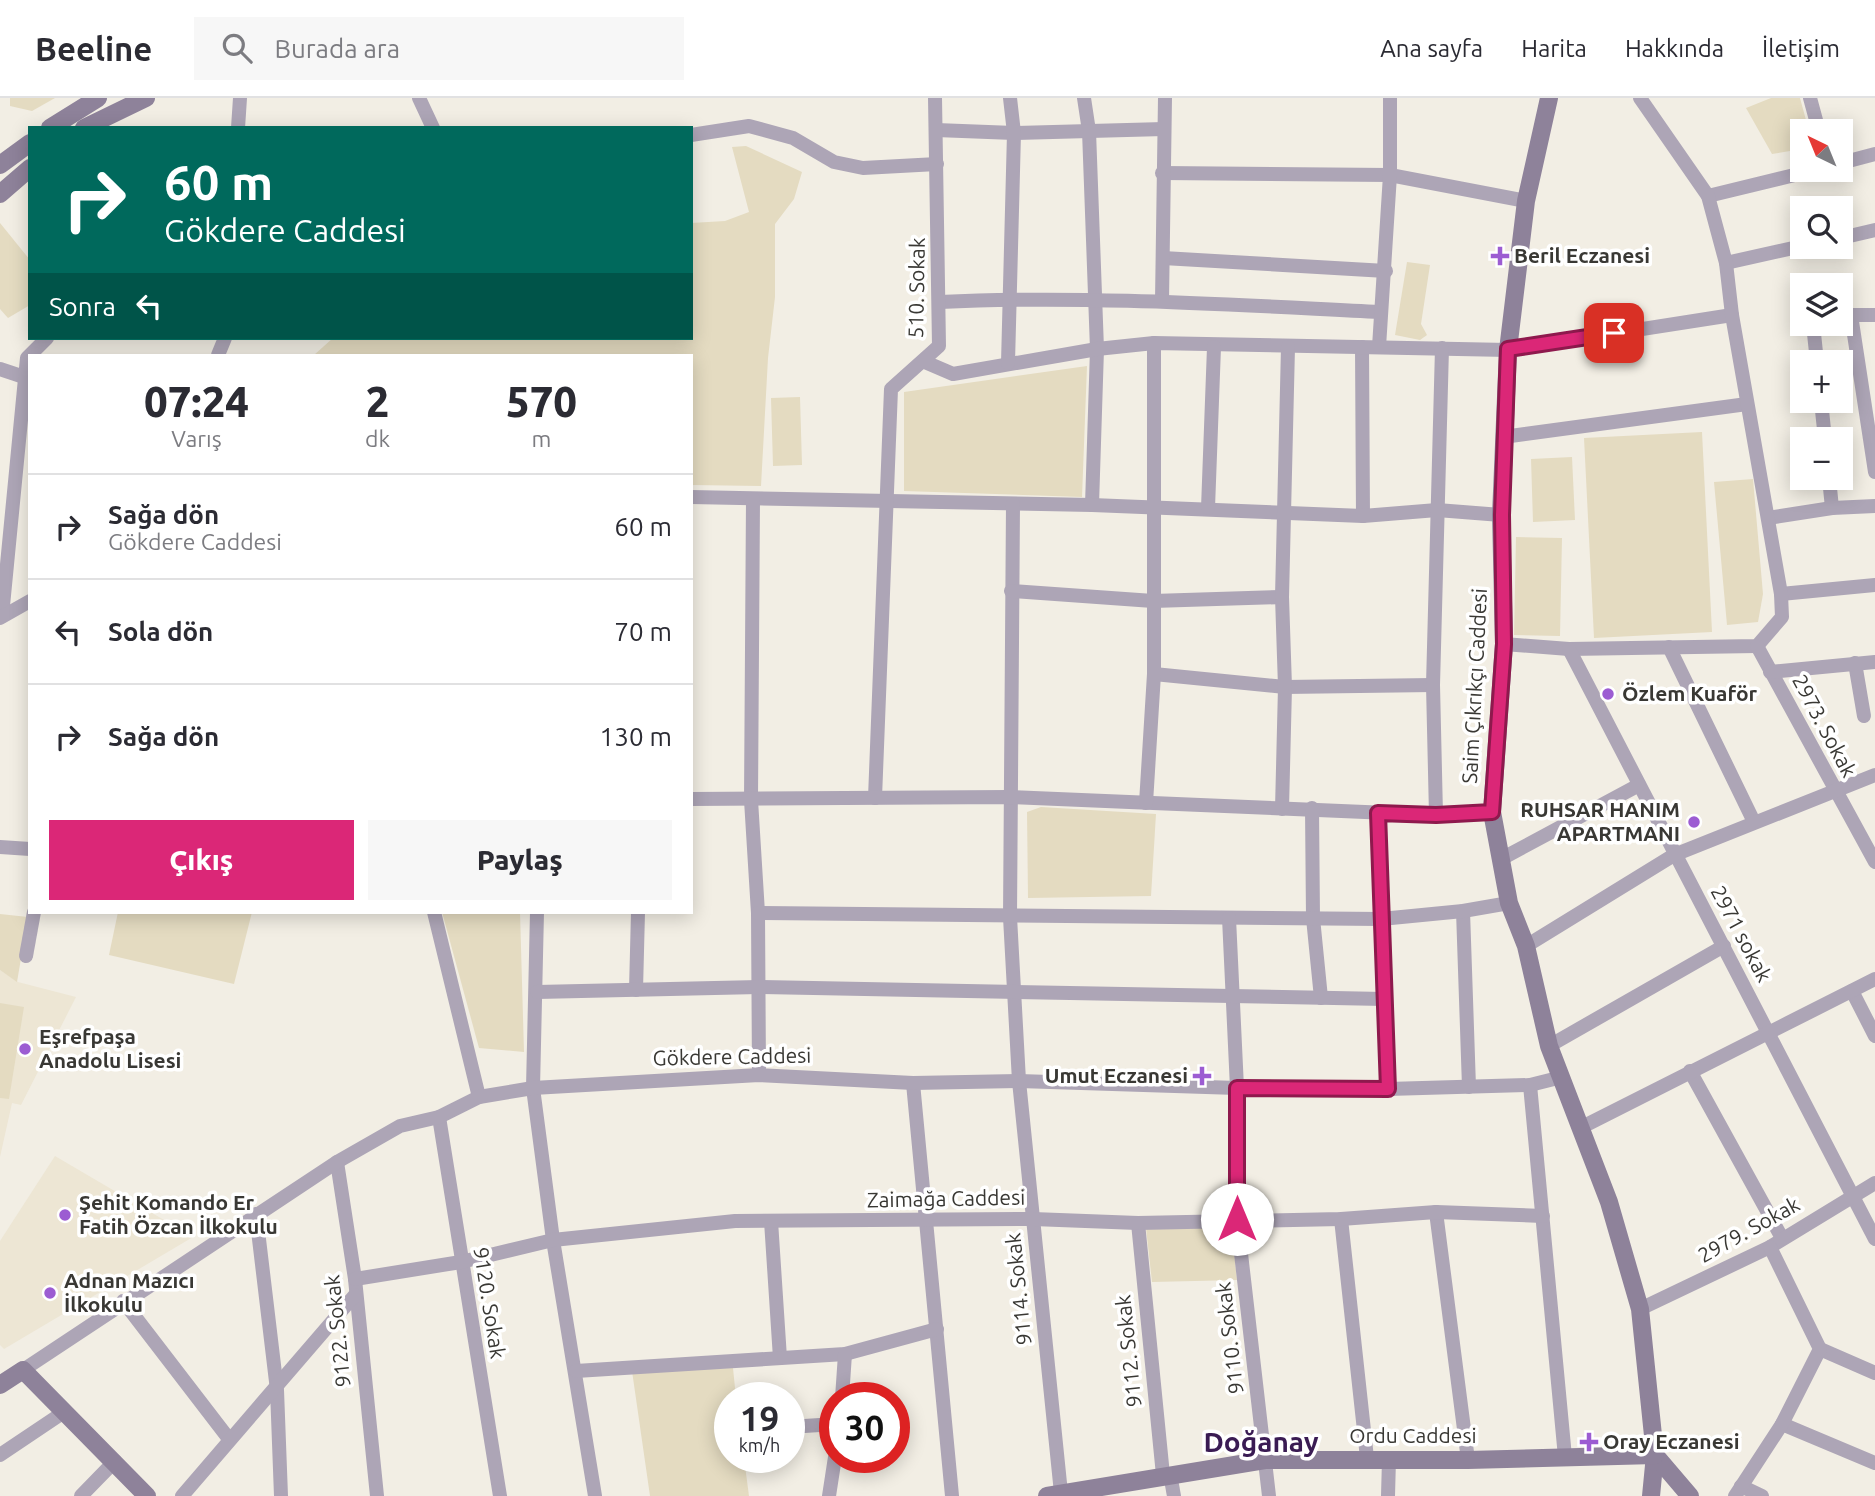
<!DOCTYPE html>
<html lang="tr">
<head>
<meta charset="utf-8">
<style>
	:root { --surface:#fff; --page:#f7f7f7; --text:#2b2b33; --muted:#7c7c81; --line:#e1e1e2; --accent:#db2777 }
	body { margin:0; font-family:Ubuntu,sans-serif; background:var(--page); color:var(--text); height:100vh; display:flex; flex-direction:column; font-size:26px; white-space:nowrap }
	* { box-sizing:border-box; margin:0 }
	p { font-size:23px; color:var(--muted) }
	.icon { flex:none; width:38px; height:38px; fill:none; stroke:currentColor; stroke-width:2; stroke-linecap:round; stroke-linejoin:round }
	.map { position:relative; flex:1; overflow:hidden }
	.sheet { position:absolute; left:28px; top:256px; width:665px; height:560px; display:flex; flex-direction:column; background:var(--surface); border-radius:0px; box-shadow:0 4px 18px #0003 }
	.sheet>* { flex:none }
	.top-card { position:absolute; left:28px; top:28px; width:665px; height:214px; border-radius:0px; box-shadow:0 4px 18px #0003; background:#00695c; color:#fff; overflow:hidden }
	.needle { width:46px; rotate:317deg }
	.tools { position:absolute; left:1790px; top:21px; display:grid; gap:14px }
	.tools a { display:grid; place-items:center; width:63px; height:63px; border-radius:0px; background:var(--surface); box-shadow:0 4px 18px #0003; font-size:35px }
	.speed { position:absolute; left:714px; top:1284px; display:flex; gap:14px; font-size:35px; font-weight:700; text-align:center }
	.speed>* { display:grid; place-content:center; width:91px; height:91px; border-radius:50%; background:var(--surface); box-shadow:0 4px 18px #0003; line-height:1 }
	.speed small { font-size:18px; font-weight:400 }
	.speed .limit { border:10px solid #d22; background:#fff; color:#111 }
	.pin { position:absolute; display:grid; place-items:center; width:60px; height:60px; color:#fff; margin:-30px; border-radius:14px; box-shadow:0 4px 10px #0006 }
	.me { position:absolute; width:77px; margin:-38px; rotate:0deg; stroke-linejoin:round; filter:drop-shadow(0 0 5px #0008) }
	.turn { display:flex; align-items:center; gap:24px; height:147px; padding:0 21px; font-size:32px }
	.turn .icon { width:91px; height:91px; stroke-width:2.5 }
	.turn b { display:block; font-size:49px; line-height:60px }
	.then { display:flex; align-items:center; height:66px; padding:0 21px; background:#0003; gap:14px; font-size:26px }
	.eta { display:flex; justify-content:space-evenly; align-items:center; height:119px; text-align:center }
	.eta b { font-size:42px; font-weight:800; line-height:49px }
	.button { display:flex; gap:14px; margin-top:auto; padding:14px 21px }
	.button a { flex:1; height:80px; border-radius:0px; background:var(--accent); color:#fff; font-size:28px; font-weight:800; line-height:80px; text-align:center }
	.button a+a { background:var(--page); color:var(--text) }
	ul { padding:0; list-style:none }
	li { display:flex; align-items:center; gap:21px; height:105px; padding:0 21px; border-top:2px solid var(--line) }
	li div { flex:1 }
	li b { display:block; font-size:26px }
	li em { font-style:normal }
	header { display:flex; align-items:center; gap:42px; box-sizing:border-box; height:98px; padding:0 35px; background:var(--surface); border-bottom:2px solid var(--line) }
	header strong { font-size:33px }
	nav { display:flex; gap:38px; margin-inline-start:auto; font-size:24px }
	.search { width:490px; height:63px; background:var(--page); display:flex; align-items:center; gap:18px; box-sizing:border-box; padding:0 24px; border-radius:0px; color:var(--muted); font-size:26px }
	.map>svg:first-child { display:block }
</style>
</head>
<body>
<header>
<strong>Beeline</strong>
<div class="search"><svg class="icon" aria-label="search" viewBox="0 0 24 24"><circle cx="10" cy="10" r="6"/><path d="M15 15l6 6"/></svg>Burada ara</div>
<nav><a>Ana sayfa</a><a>Harita</a><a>Hakkında</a><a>İletişim</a></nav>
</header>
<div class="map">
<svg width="1875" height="1398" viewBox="0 0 1875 1398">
	<rect width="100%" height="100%" fill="#f2eee4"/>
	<!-- built -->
	<g fill="#ede6d4">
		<polygon points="0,872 18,884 76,899 21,1007 12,1005 0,1059"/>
		<polygon points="55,1058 193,1139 4,1251 0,1247 0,1143"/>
	</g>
	<!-- green -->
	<g fill="#e4dbc1">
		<polygon points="10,0 55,0 32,13 10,8"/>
		<polygon points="1771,0 1800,0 1809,33 1802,33 1802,51 1772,56 1746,10"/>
		<polygon points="746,48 802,74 794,101 775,126 775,199 768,260 761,388 691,387 691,257 314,257 333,240 691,240 691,125 725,123 749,114 732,49"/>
		<polygon points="0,125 30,162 30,207 8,220 0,211"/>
		<polygon points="1407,164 1430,167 1421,226 1427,237 1420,242 1395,237"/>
		<polygon points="1087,268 1082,399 904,393 904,294"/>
		<polygon points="800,299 802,367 773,368 771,300"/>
		<polygon points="1702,334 1712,534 1594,540 1584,340"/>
		<polygon points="1572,359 1575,422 1533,424 1531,361"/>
		<polygon points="1753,381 1763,496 1758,524 1727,527 1714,384"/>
		<polygon points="1516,439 1562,440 1560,538 1514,537"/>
		<polygon points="1041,709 1156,716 1151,798 1028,800 1027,714"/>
		<polygon points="118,814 252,814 234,886 109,857"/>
		<polygon points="442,814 520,814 524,954 479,950"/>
		<polygon points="0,816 28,819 17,884 0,872"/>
		<polygon points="0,905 24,909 9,1001 0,1000"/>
		<polygon points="1231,1127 1237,1182 1152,1184 1146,1130"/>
		<polygon points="733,1270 736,1300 730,1300 730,1360 744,1360 749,1398 650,1398 632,1273"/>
	</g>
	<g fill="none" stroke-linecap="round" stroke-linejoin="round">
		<!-- minor -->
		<g stroke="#ada5b6" stroke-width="14">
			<polyline points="419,0 433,30"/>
			<polyline points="1084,0 1089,33 1097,251 1092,407"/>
			<polyline points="1810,0 1819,33"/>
			<polyline points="238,30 240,0"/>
			<polyline points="936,32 1014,35 1164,31"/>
			<polyline points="691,37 749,28 793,40 834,64 863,70 937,66"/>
			<polyline points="1841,65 1875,56"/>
			<polyline points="1162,75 1390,77 1526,103"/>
			<polyline points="1708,98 1815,72"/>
			<polyline points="1841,140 1875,132"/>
			<polyline points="1163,160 1386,173"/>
			<polyline points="1726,165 1802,148"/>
			<polyline points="1162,203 1165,0"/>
			<path d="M940,204C1087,197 1234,207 1380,214"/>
			<polyline points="1841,217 1875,217"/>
			<polyline points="1851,217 1875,374"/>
			<polyline points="1813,226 1817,264"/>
			<polyline points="1362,249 1363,418"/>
			<polyline points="1379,249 1390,77 1390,0"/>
			<polyline points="218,257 225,240"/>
			<polyline points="925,264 953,276 1097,251 1154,245 1508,252 1732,217"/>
			<polyline points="1008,265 1014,35 1010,0"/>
			<polyline points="0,271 27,280"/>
			<polyline points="1821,303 1825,341"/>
			<polyline points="1503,339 1747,306"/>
			<polyline points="1829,380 1832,410"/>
			<polyline points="691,399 1092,407 1363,418 1437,412 1501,417"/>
			<polyline points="753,401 751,702 758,815 759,977"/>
			<polyline points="1013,406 1010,819 1019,983 1061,1395"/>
			<polyline points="1208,410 1214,249"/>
			<polyline points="1768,420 1832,410 1875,408"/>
			<polyline points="1011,493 1153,503 1282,499"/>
			<polyline points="1781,496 1875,487"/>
			<polyline points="2,518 27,260 47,240"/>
			<polyline points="0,520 30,503"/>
			<polyline points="1504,546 1569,551 1757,548 1782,519 1781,496 1732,217 1726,165 1708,98 1640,0"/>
			<polyline points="1757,548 1875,764"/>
			<polyline points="1669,549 1754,724"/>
			<polyline points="1569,551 1875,1141"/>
			<polyline points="1855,565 1864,618"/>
			<polyline points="1770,574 1875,564"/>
			<polyline points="1154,576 1285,589 1433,587"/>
			<polyline points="875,700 891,291 939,248 935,0"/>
			<polyline points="691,701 1009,699 1436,717 1492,714"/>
			<polyline points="1146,705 1154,576 1154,245"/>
			<polyline points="1312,710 1313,820 1321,900"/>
			<polyline points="1282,711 1285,589 1282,499 1288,249"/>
			<polyline points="1436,717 1433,587 1442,250"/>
			<polyline points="0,749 30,751"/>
			<polyline points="1501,761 1639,687"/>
			<polyline points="1463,813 1469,989"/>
			<polyline points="434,814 479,999"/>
			<polyline points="537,814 533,990 553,1142 595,1398"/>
			<polyline points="758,815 1381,821 1463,813 1509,805"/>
			<polyline points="1229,820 1237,990 1237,1121 1269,1398"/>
			<polyline points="1526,848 1674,757 1875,677"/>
			<polyline points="26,858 34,814"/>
			<polyline points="636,892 638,814"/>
			<polyline points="1852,893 1875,938"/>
			<polyline points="537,894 759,889 1384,901 1378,715"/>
			<polyline points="1384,901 1388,991"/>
			<polyline points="1549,948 1724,848"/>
			<polyline points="1690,973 1782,1140"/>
			<polyline points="913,985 952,1398"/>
			<polyline points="1530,987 1565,1359"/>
			<polyline points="439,1019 500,1398"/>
			<polyline points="1582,1029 1875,881"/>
			<polyline points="337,1064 355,1181 377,1398"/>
			<polyline points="1436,1114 1468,1362"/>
			<polyline points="256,1116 277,1292 281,1398"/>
			<polyline points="1341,1121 1367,1360"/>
			<polyline points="771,1123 780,1260"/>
			<polyline points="1138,1125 1163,1377"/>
			<polyline points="355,1181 461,1164 553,1142 735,1123 1033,1121 1138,1125 1341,1121 1436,1114 1543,1118"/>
			<polyline points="123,1203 229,1341"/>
			<polyline points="1640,1211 1770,1149 1875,1085"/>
			<polyline points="1820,1251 1875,1275"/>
			<polyline points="23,1272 337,1064 400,1028 439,1019 479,999 533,990 759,977 913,985 1019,983 1237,990 1388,991 1530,987 1562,979"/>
			<polyline points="576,1273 845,1256 937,1231"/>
			<polyline points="842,1300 845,1256"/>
			<polyline points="1782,1326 1875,1365"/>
			<polyline points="789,1329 835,1326"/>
			<polyline points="0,1357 64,1314"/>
			<polyline points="1170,1376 1174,1398"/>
			<polyline points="1741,1388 1762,1398"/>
			<polyline points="81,1398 115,1363"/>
			<polyline points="182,1398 355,1197"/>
			<polyline points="829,1398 835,1359"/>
			<polyline points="1388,1398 1389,1361"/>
			<polyline points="1735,1398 1782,1326 1820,1251 1770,1149"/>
		</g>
		<!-- secondary -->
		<g stroke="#8e829a" stroke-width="18">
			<polyline points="1549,0 1526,103 1508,252 1501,417 1504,546 1492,714 1509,805 1526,848 1549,948 1609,1104 1640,1211 1655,1357 1651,1398"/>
			<polyline points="50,30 98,0"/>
			<polyline points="84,30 146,0"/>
			<polyline points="0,67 30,45"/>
			<polyline points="0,96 30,70"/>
			<polyline points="0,1287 23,1272 147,1398"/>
			<polyline points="1655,1357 1690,1398"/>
			<polyline points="1047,1398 1265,1362 1468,1362 1655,1357"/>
		</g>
	</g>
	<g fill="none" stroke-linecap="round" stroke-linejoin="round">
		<defs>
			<polyline id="route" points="1237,1121 1237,990 1388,991 1378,715 1436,717 1492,714 1504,546 1502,417 1508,251 1614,235"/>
		</defs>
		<!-- route casing -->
		<use href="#route" stroke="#8e194d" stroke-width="18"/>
		<!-- route -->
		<use href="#route" stroke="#db2777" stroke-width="12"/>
	</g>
	<!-- markers -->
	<g fill="#9c5cd2" stroke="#fff" stroke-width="2.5">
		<path d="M1496.5 147.5h7v7h7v7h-7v7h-7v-7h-7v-7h7z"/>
		<circle cx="1608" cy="596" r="7"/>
		<circle cx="1694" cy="724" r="7"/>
		<circle cx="25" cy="951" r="7"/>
		<path d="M1198.5 967.5h7v7h7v7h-7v7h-7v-7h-7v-7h7z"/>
		<circle cx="65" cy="1117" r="7"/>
		<circle cx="50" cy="1195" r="7"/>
		<path d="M1585.5 1333.5h7v7h7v7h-7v7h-7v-7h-7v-7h7z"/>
	</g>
	<g text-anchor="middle" stroke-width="7" stroke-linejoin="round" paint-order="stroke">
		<!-- poi labels -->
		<g font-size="21" font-weight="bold" fill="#393834" stroke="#fff" text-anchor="start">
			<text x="1514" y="165">Beril Eczanesi</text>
			<text x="1622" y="603">Özlem Kuaför</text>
			<text x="1680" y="719" text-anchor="end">RUHSAR HANIM<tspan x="1680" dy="24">APARTMANI</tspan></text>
			<text x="39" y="946">Eşrefpaşa<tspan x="39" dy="24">Anadolu Lisesi</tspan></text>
			<text x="1188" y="985" text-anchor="end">Umut Eczanesi</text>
			<text x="79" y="1112">Şehit Komando Er<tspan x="79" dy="24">Fatih Özcan İlkokulu</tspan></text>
			<text x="64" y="1190">Adnan Mazıcı<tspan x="64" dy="24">İlkokulu</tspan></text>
			<text x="1603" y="1351">Oray Eczanesi</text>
		</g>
		<!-- street labels -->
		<g font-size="21" fill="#393834" stroke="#fff">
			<text transform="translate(917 190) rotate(-89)" y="7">510. Sokak</text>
			<text transform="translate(1475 588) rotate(-87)" y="7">Saim Çıkrıkçı Caddesi</text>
			<text transform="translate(1824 628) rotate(62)" y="7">2973. Sokak</text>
			<text transform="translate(1741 836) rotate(62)" y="7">2971 sokak</text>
			<text transform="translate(732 959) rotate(-1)" y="7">Gökdere Caddesi</text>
			<text transform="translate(946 1101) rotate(-1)" y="7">Zaimağa Caddesi</text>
			<text transform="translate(1749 1132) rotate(-29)" y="7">2979. Sokak</text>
			<text transform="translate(1019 1191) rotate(-96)" y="7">9114. Sokak</text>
			<text transform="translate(489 1205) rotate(81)" y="7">9120. Sokak</text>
			<text transform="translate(338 1233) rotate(-96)" y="7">9122. Sokak</text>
			<text transform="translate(1230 1240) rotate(-97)" y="7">9110. Sokak</text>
			<text transform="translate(1129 1253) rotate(-96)" y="7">9112. Sokak</text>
			<text x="1413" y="1345">Ordu Caddesi</text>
		</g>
		<!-- district labels -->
		<g font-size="28" font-weight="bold" fill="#3a1b53" stroke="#fff">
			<text x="1261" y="1354">Doğanay</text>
		</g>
	</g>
</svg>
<div class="tools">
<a><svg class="needle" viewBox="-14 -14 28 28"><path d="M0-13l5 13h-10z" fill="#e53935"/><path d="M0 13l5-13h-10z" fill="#7c7c81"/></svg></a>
<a><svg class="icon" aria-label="search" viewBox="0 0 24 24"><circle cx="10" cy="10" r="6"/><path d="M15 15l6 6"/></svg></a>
<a><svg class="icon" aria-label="layers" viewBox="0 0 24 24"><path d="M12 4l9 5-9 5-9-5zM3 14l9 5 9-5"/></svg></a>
<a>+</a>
<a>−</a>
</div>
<div class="speed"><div>19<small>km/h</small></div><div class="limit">30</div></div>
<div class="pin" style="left:1614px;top:235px;background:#d93025"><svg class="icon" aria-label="arrive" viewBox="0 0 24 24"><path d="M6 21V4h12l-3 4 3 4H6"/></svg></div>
<svg class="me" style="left:1237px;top:1121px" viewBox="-20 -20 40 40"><circle r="19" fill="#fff"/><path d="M0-13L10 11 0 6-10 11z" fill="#db2777"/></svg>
<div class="top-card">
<div class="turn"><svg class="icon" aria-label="right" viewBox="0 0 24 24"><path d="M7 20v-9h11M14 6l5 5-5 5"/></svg><div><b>60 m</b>Gökdere Caddesi</div></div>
<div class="then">Sonra<svg class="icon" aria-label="left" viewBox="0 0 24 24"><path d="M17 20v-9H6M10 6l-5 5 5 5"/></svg></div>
</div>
<section class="sheet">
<div class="eta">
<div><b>07:24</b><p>Varış</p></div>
<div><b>2</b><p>dk</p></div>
<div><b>570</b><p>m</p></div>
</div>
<ul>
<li><svg class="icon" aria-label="right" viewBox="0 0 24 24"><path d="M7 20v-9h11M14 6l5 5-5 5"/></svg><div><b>Sağa dön</b><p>Gökdere Caddesi</p></div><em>60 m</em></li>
<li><svg class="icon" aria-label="left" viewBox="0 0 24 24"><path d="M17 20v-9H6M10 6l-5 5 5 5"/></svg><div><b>Sola dön</b></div><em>70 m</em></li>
<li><svg class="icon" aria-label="right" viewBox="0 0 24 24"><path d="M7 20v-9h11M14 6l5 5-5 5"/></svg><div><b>Sağa dön</b></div><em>130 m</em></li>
</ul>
<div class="button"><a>Çıkış</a><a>Paylaş</a></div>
</section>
</div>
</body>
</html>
